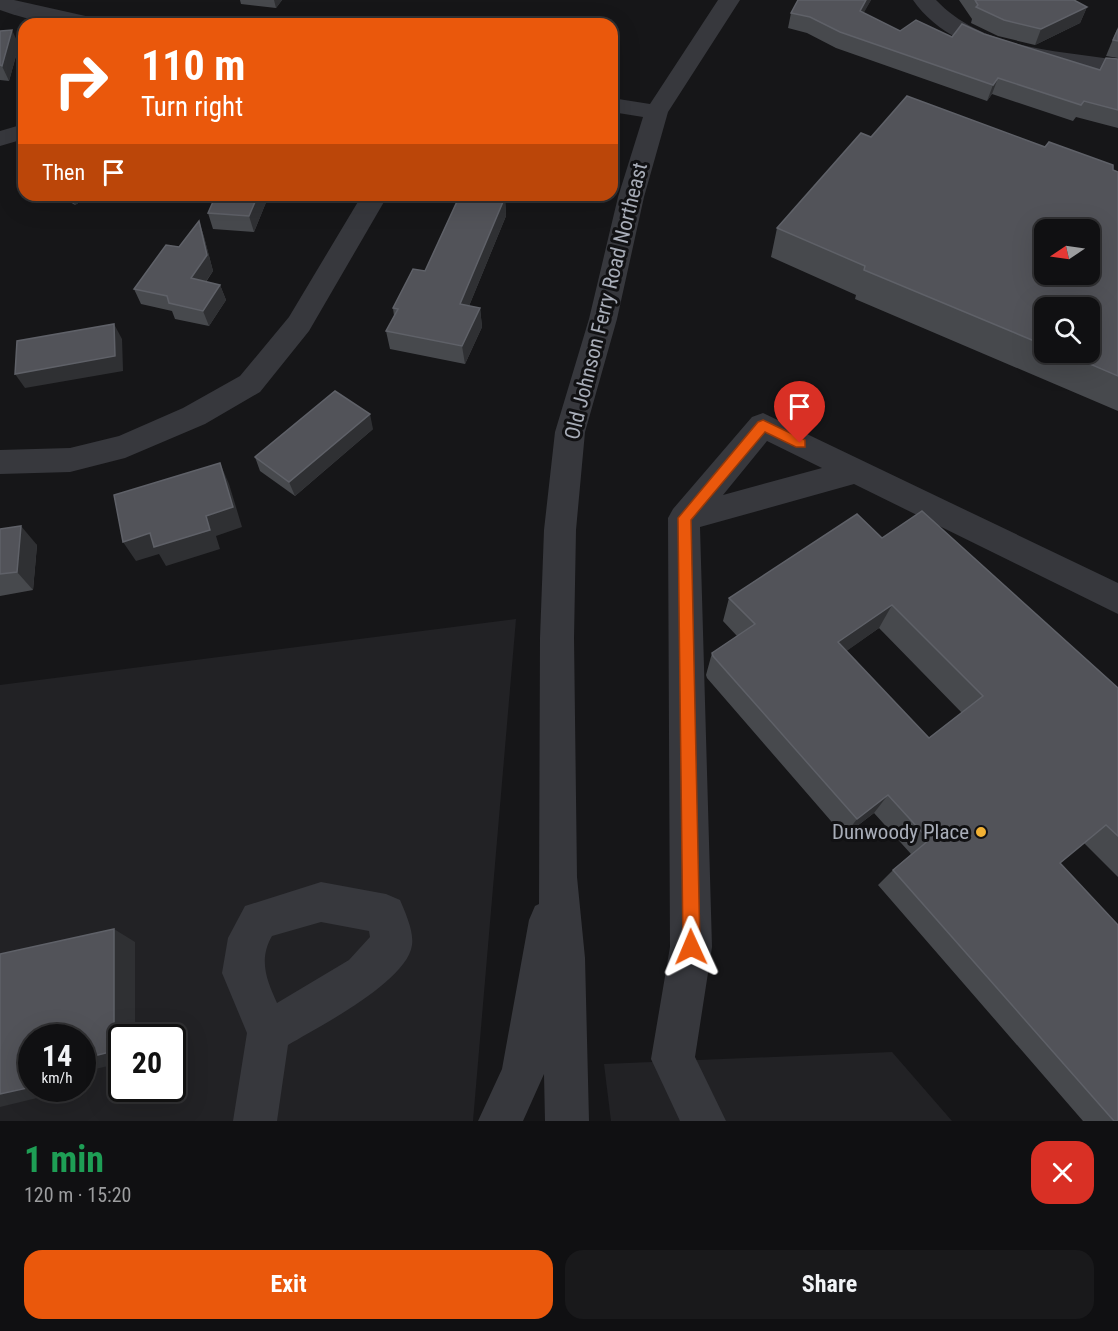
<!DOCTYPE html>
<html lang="en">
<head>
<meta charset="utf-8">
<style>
	:root { --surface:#101012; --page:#19191b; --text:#f1f3f6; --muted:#9c9d9f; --line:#303032; --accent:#ea580c }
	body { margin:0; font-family:"Roboto Condensed",sans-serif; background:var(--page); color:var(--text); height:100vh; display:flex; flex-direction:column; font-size:22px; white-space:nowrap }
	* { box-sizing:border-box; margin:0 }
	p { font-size:20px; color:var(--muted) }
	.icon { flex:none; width:33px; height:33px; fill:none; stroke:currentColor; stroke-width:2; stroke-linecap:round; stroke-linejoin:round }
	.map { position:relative; height:1121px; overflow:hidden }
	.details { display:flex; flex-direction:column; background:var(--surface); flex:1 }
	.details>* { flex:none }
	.banner { position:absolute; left:18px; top:18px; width:600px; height:183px; border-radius:18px; box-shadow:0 6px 24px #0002,0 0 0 2px var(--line); background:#ea580c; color:#fff; overflow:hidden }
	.needle { width:39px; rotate:257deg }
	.buttons { position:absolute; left:1034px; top:219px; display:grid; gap:12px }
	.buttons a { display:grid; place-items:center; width:66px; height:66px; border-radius:12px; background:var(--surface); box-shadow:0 6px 24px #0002,0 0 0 2px var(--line); font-size:30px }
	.speed { position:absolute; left:18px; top:1024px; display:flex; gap:12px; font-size:30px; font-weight:700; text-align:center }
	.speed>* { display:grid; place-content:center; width:78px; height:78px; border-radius:50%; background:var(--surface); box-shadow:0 6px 24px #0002,0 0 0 2px var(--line); line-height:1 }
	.speed small { font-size:15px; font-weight:400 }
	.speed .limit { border:3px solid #111; border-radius:9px; background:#fff; color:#111 }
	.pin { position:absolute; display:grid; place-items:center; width:51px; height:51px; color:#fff; margin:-62px -26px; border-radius:50% 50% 50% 0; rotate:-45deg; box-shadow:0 0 6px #0007 }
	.pin .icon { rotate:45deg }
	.me { position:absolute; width:66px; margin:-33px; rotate:359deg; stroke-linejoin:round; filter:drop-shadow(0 0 4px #0008) }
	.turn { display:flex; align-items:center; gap:21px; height:126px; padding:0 24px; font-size:27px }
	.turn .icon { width:78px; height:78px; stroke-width:2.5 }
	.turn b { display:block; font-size:42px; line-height:51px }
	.then { display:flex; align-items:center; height:57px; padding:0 24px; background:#0003; gap:12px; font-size:22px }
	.round { display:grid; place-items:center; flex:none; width:63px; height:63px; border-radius:18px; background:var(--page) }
	.summary { display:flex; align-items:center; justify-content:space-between; height:102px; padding:0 24px }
	h1 { font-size:36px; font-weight:700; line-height:45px; color:#1e9e55 }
	.cta { display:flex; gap:12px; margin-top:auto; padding:12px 24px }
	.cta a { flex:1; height:69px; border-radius:18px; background:var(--accent); color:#fff; font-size:24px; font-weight:700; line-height:69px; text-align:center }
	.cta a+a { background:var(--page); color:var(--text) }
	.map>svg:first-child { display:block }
</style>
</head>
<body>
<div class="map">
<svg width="1118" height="1121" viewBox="0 0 1118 1121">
	<rect width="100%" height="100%" fill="#161618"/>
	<!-- built -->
	<g fill="#222225" fill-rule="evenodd">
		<path d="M516,619L473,1121H0V685ZM32,1038H82V1089H32ZM122,1038H172V1089H122Z"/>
		<polygon points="892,1052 952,1121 611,1121 604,1064"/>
	</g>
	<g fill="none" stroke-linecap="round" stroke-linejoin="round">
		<!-- minor -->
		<g fill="#37383d" fill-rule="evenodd">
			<path d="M0,0H14L90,17L98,19L101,24C66,24 33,23 0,10Z"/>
			<polygon points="718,0 740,0 668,112 644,197 617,319 585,432 576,530 574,638 577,877 585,958 589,1121 545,1121 544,1074 523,1121 478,1121 502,1069 529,920 535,906 539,904 540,638 544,530 555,432 589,319 618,197 643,117 612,112 612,98 650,104"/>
			<path d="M913,0H936C983,49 1055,50 1118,60V74C1051,63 956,62 913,0Z"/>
			<polygon points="24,124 24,139 0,146 0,131"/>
			<polygon points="362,195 388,195 309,331 260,392 205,424 125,458 70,472 0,474 0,450 70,448 119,436 183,408 240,376 289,317"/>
			<path d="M763,413L1118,583V614L854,484L700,527L712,947L695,1057L726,1121H680L651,1059L670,947L668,518L673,509L752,417ZM767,441L822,468L723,495Z"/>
			<path d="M321,882L386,894L400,900C405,912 414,931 412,945C407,982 318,1027 288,1045L277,1121H233L247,1033L222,973L228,938L245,906ZM321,922L369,931L370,937L349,960L277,1003C267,981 258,960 272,936Z"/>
		</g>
	</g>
	<!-- wall -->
	<g fill="#47494d" fill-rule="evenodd">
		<polygon points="240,0 282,0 276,8 241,4"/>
		<polygon points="871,0 863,13 900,31 952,37 984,34 1100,70 1106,58 1118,59 1118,128 1076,117 1073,121 992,94 987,101 836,48 807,33 788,28 791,13"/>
		<polygon points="959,0 1074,0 1087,7 1080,23 1035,45 998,36 971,23 972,19"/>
		<polygon points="1118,27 1118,58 1106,56"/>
		<polygon points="0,31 19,45 9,81 0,80"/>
		<path d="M871,137L1045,147L1118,172V411L855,299L856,295L771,257L777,228ZM1044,308L1089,352H1044Z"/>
		<polygon points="58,195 91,195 75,205"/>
		<polygon points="269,195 254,232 213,229 208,213"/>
		<polygon points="460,195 506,195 505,198 506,216 469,306 480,308 482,327 465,364 390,349 386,331 394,316 393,308 425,271"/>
		<polygon points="199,221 204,237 213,271 206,282 220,285 226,300 209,326 175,319 172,311 141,304 134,289 179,247"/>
		<polygon points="373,429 295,496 260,471 255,457"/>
		<polygon points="0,529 37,545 33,590 0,596"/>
		<path d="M882,538L1118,688V877L1084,843L1060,863L1118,1121H1083L878,885L893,870L911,854L874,813L844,836L707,678L706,675L712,653L737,636L723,621L729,598ZM879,628L962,713L929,738L846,651Z"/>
	</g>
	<!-- shaded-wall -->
	<g fill="#2f3033">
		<polygon points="274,0 282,0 276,8"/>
		<polygon points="866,0 871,0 856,27 860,11"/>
		<polygon points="1087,7 1080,23 1035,45 1041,29"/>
		<polygon points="12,30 19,45 9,81 2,66"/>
		<polygon points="998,78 992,94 987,101 993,85"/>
		<polygon points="70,195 91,195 75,205"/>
		<polygon points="258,195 269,195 254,232 249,216"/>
		<polygon points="495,195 506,195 505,198 506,216 462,323 460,304"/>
		<polygon points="199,221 204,237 213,271 197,294 191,278"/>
		<polygon points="220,285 226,300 209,326 203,311"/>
		<polygon points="480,308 482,327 465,364 462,346"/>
		<polygon points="114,324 122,339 123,371 25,388 15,374"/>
		<polygon points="370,414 373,429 295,496 289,482"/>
		<polygon points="220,463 229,484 242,527 216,536 220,549 166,566 159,554 136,561 123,542 206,516"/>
		<polygon points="21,526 37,545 33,590 17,572"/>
		<polygon points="892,605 879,628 827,665 838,642"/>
		<polygon points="888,795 874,813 844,836 857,819"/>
		<polygon points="114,929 135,942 135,1038 122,1038 122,1063 86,1071 86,1086 82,1087 82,1059"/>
		<polygon points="32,1087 32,1089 74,1089 0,1107 0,1094"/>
	</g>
	<!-- building -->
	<g fill="#525359" stroke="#5f6168" stroke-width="1.5" fill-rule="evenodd">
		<polygon points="798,0 866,0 860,11 900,31 916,20 952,37 962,24 984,34 1100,70 1106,58 1118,59 1118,110 1084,101 1081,105 998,78 993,85 840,32 810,17 791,13"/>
		<polygon points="975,0 1074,0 1087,7 1041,29 1004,20 976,7 978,5"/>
		<polygon points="1118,29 1118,41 1113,40"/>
		<polygon points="12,30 2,66 0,65 0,31"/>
		<path d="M907,96L1045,147L1049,142L1113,165V170L1118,172V376L1062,352H1089V308H1044V345L864,270L865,266L777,228L861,133L871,137ZM1044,230H1089V274H1044Z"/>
		<polygon points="216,195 258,195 249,216 208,213"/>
		<polygon points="460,195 495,195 505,197 460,304 480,308 462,346 386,331 398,309 393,308 413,269 425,271"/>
		<polygon points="199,221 207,255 191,278 220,285 203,311 169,303 167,296 134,289 166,245 179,247"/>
		<polygon points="114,324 115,356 15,374 17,341"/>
		<polygon points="335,391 370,414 289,482 255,457"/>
		<polygon points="220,463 233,507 206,516 210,530 154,547 150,533 123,542 114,495"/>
		<path d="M922,511L1118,688V836L1106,825L1060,863L1118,925V1121H1114L893,870L929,840L888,795L857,819L713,656L712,653L755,624L729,598L857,514L882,538ZM892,605L983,696L929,738L838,642Z"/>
		<polygon points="21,526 17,572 0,574 0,529"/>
		<polygon points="114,929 114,1051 82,1059 82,1038 32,1038 32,1087 0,1094 0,954"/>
	</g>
	<!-- route -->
	<polygon fill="#ea580c" stroke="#983908" stroke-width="1.5" points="763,420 805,440 805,447 796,447 765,432 691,520 700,947 697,953 691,955 685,953 683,947 678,518 758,422"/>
	<!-- markers -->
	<circle fill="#f2b134" stroke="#111113" stroke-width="2" cx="981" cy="832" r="6"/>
	<g text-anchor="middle" stroke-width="6" stroke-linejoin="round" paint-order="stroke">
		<!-- street labels -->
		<g font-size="21" fill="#a8adb8" stroke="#111113">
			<text transform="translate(606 301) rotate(-76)" y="7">Old Johnson Ferry Road Northeast</text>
		</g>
		<!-- poi labels -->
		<g font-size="21" fill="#a8adb8" stroke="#111113" text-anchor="end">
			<text x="969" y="839">Dunwoody Place</text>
		</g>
	</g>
</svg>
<div class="buttons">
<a><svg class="needle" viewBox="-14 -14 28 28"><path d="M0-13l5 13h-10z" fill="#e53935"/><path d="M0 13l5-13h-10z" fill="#9c9d9f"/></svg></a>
<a><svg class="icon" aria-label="search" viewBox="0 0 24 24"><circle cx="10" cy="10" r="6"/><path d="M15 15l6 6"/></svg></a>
</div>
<div class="speed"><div>14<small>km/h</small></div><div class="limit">20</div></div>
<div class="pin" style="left:800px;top:443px;background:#d93025"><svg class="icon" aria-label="arrive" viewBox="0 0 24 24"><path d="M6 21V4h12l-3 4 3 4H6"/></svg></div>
<svg class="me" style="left:691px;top:947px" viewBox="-20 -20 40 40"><path d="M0-17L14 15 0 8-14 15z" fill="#ea580c" stroke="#fff" stroke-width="4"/></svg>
<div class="banner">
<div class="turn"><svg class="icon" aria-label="right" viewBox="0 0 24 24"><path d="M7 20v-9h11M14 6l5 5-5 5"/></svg><div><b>110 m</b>Turn right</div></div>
<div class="then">Then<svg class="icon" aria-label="arrive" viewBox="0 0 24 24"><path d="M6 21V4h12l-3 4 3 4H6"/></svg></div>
</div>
</div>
<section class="details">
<div class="summary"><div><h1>1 min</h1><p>120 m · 15:20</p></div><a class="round" style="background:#d93025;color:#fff"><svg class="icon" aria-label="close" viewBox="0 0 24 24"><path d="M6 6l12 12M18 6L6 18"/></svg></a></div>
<div class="cta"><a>Exit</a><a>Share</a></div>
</section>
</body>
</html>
